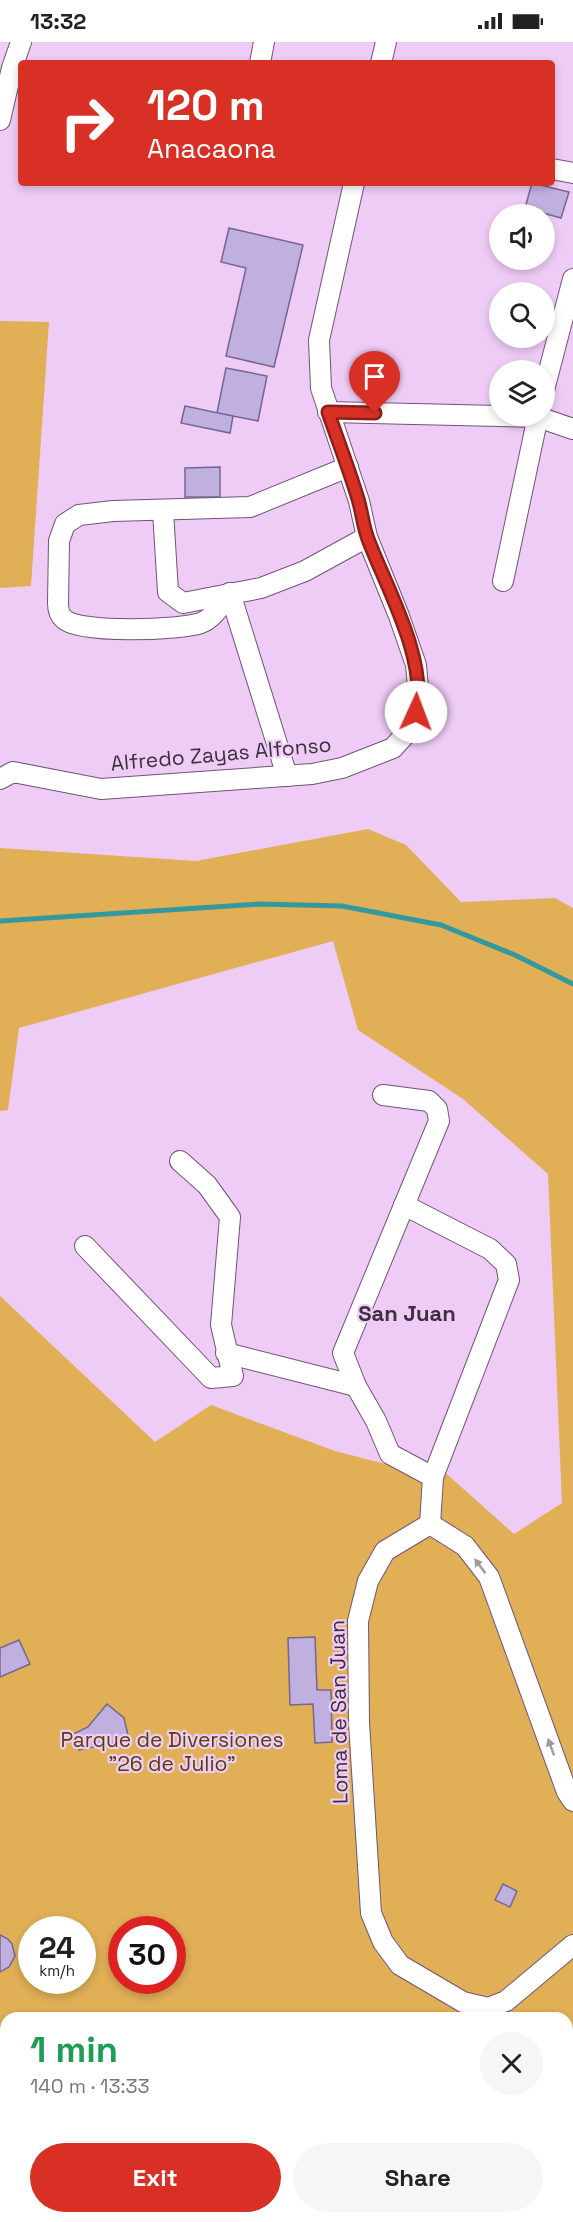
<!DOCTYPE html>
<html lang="en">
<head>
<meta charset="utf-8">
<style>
	:root { --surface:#fff; --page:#f6f6f6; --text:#222; --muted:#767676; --accent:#d93025 }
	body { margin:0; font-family:"Space Grotesk",sans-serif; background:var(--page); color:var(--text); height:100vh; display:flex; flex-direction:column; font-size:22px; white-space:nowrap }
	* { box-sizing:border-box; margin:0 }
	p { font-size:20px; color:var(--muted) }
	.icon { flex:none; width:33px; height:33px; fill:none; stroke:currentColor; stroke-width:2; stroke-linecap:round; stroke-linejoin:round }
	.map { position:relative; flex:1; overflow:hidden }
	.details { position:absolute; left:0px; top:1970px; width:573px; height:212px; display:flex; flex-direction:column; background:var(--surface); border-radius:18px 18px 0 0; box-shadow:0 3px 9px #0003 }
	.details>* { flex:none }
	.hud { position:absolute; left:18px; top:18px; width:537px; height:126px; border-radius:6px; box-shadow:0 3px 9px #0003; background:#d93025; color:#fff; overflow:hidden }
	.controls { position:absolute; left:489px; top:162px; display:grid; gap:12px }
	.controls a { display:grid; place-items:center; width:66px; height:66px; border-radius:50%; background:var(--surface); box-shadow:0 3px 9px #0003; font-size:30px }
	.speed { position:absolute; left:18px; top:1874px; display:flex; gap:12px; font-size:30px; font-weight:700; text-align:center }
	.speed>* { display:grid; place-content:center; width:78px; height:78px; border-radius:50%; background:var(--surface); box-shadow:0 3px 9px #0003; line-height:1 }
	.speed small { font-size:15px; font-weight:400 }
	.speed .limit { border:9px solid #d22; background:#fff; color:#111 }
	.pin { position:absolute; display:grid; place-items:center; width:51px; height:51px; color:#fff; margin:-62px -26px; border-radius:50% 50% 50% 0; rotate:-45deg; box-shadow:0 0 6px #0007 }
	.pin .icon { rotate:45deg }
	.me { position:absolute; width:66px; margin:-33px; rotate:2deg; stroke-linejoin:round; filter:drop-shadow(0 0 4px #0008) }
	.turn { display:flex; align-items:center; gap:21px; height:126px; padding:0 30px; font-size:27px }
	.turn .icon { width:78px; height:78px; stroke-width:2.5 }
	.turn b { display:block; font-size:42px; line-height:51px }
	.round { display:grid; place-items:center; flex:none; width:63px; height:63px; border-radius:32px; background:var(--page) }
	.overview { display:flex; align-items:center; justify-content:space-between; height:102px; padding:0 30px }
	h1 { font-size:36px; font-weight:700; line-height:45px; color:#1e9e55 }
	.button { display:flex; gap:12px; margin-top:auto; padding:12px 30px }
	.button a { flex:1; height:69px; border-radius:36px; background:var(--accent); color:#fff; font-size:24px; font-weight:700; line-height:69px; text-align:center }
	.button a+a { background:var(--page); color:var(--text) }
	.status { display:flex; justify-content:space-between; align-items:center; height:42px; padding:0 30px; background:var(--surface); direction:ltr }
	.status svg { height:16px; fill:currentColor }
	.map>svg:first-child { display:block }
</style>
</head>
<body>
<div class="status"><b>13:32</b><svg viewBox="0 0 49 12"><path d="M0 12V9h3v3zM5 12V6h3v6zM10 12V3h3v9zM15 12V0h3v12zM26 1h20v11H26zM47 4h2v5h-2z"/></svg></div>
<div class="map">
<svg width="573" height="2180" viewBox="0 0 573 2180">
	<rect width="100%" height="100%" fill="#efccf6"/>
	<!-- green -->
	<g fill="#e0af56" fill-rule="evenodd">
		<polygon points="0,279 49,280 31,544 0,546"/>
		<path d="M368,787L406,803L461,860L555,856L573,866V2126L567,2127V1976H6V2175H425L416,2180H0V1254L155,1400L211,1363L335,1409L424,1432L422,1443L432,1450L440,1426L514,1492L562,1461L548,1132L463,1057L358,988L333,899L19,986L8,1068L0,1069V806L196,819ZM32,1887H82V1938H32ZM122,1887H172V1938H122Z"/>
	</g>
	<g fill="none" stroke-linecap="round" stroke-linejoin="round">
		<!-- stream -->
		<polyline stroke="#34999f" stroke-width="5" points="0,879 260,862 342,864 441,883 515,913 573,942"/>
	</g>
	<!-- building -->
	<g fill="#c0b0df" stroke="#756590" stroke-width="1.5">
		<polygon points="532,141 569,150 561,176 525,166"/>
		<polygon points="229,186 303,203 274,325 226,314 246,226 221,220"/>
		<polygon points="226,326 267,334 258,379 217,371"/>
		<polygon points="185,364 233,374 230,391 181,381"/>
		<polygon points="220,425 220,455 185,455 185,426"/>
		<polygon points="315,1595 317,1648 331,1648 332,1700 315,1701 313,1662 290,1663 288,1596"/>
		<polygon points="19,1598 30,1622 0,1635 0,1606"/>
		<polygon points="107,1662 124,1676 129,1698 79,1708 71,1693 88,1685"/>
		<polygon points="503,1842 517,1849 510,1865 495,1858"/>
		<polygon points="0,1893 8,1897 12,1902 15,1914 9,1925 0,1930"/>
	</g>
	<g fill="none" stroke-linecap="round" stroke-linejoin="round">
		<defs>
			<g id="minor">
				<polyline points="260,21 264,0"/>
				<polyline points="381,21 386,0"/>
				<polyline points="0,78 12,26 21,0"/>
				<polyline points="552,127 573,131"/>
				<polyline points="544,348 573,237"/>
				<polyline points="328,370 538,375 573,387"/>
				<polyline points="163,469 168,550 183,561 261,546 305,529 367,495"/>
				<polyline points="503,539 538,374"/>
				<path d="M230,551C222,561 214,576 201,581C181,588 79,592 64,577C59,573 58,567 58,561L59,499L65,482L79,473L113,469L250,465L348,425"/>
				<polyline points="230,551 287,734"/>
				<polyline points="0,737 13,730 101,747 312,732 342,726 393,706 413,684 419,657 416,623 399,574 367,495 359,459 321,346 319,298 354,141"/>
				<polyline points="383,1053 429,1059 437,1067 439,1079 343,1311 356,1344 376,1379 390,1412 433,1435"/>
				<polyline points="404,1163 490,1207 506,1222 509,1238 433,1435 430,1482"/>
				<polyline points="85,1204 211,1336 233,1334 221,1283 230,1175 207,1143 180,1119"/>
				<polyline points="226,1311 356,1344"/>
				<polyline points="430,1482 385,1509 368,1539 358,1579 359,1681 371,1871 383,1900 400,1923 463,1960 488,1966 506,1959 573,1903"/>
				<polyline points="430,1482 465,1504 489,1535 567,1750 573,1759"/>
			</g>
		</defs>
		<!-- minor casing -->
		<use href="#minor" stroke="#725378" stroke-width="22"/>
		<!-- minor -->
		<use href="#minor" stroke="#fff" stroke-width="20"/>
	</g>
	<!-- one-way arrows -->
	<defs><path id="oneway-solid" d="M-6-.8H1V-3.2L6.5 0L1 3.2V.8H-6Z" transform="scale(1.5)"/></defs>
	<g fill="#9e979f">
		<use href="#oneway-solid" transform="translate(480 1524) rotate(-127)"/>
		<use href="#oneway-solid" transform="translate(551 1705) rotate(-110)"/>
	</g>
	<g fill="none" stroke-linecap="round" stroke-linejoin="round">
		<defs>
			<path id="route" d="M375,371L328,370C338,399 349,427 358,457C362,470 363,484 368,497C386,545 428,618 416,670"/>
		</defs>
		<!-- route casing -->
		<use href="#route" stroke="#8d1f18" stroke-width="15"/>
		<!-- route -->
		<use href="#route" stroke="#d93025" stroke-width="10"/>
	</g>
	<g text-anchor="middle" stroke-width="4.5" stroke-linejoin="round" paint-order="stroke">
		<!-- street labels -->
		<g font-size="21" fill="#3c2f3f" stroke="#efccf6">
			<text transform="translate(221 712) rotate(-5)" y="7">Alfredo Zayas Alfonso</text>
			<text transform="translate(339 1670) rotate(-91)" y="7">Loma de San Juan</text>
		</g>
		<!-- park labels -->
		<g font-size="21" fill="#573e0a" stroke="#efccf6">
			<text x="172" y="1705">Parque de Diversiones<tspan x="172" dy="24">"26 de Julio"</tspan></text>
		</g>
		<!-- neighbourhood labels -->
		<g font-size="22" font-weight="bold" fill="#3c2f3f" stroke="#efccf6">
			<text x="407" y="1279">San Juan</text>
		</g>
	</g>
</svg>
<div class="controls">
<a><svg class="icon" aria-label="sound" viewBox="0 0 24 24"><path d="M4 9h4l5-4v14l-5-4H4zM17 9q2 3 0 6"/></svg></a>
<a><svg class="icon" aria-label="search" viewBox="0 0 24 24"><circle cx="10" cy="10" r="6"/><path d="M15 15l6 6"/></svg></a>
<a><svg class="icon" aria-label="layers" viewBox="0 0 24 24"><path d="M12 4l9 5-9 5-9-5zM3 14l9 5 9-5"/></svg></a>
</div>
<div class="speed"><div>24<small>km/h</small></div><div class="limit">30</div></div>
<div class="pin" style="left:375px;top:371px;background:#d93025"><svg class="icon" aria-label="arrive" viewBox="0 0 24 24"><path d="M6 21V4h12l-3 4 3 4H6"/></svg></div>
<svg class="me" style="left:416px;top:670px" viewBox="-20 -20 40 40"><circle r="19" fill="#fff"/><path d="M0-13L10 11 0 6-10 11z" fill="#d93025"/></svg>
<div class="hud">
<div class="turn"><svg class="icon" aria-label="right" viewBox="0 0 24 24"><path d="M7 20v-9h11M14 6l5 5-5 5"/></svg><div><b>120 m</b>Anacaona</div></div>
</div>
<section class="details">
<div class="overview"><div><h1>1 min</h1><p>140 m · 13:33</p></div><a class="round"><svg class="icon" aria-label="close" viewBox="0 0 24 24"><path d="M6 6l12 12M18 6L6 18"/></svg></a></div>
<div class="button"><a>Exit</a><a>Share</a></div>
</section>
</div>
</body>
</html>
